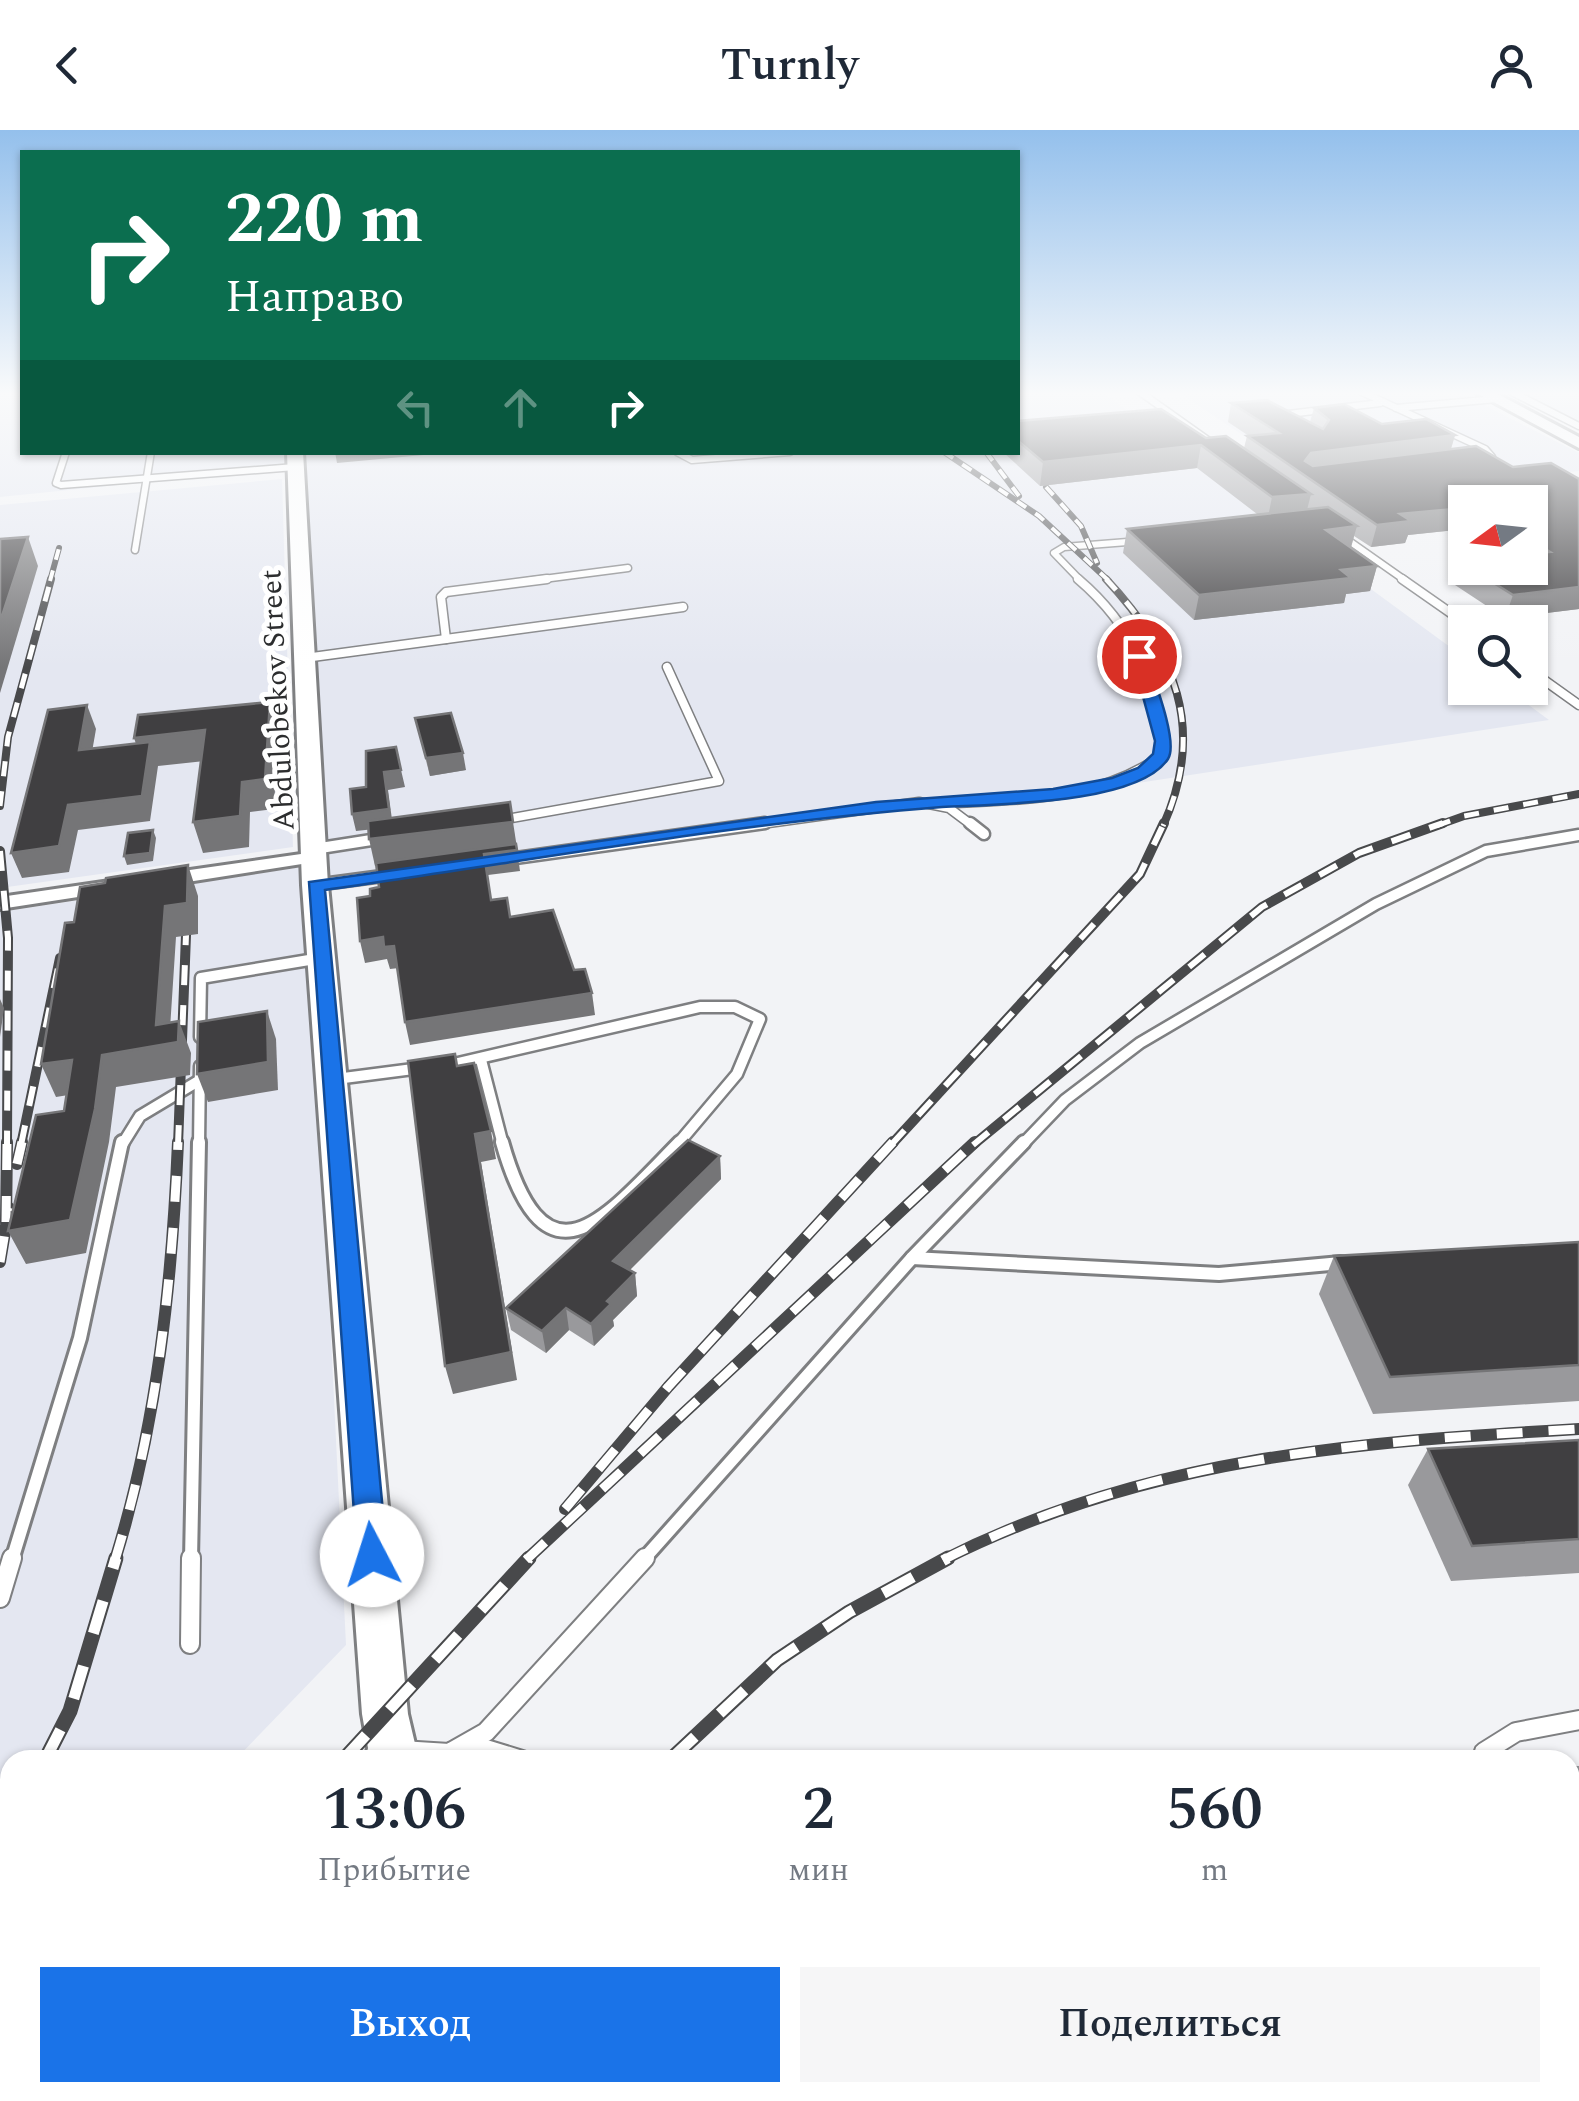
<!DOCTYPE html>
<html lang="ru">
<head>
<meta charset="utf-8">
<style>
	:root { --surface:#fff; --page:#f6f6f7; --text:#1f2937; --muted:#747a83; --accent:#1a73e8 }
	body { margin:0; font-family:Spectral,serif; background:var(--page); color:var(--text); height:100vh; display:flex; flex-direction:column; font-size:38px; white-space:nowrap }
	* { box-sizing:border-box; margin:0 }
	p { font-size:32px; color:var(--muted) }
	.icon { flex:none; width:55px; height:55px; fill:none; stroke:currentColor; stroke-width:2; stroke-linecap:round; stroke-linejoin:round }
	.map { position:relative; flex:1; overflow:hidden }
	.details { position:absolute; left:0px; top:1620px; width:1580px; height:352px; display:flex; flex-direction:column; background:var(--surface); border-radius:30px 30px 0 0; box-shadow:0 2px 8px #0004 }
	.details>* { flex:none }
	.top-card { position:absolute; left:20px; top:20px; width:1000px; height:305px; border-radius:0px; box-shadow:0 2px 8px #0004; background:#0b6e4f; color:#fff; overflow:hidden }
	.needle { width:65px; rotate:255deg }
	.tools { position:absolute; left:1448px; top:355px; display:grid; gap:20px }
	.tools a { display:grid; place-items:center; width:100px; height:100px; border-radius:0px; background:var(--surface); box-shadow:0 2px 8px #0004; font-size:50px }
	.pin { position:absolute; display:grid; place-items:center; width:85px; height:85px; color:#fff; margin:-42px; border:5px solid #fff; border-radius:50%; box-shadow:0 2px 10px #0007 }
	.me { position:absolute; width:110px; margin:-55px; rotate:355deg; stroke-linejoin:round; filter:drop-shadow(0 0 8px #0008) }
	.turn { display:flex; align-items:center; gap:35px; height:210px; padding:0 40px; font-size:45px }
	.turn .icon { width:130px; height:130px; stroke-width:2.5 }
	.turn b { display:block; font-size:70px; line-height:85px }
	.lanes { display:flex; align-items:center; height:95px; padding:0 40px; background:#0003; justify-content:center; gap:50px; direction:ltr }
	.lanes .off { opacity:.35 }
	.eta { display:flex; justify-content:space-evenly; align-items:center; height:170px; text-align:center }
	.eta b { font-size:60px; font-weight:600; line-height:70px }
	.primary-button { display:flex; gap:20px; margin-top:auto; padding:20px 40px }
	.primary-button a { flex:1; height:115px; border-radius:0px; background:var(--accent); color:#fff; font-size:40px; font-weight:600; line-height:115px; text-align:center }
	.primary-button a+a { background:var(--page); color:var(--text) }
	header { display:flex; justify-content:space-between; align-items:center; height:130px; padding:0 40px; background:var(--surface); font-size:45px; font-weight:600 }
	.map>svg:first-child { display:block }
</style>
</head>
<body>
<header><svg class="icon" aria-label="back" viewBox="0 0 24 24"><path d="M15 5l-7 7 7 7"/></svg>Turnly<svg class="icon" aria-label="person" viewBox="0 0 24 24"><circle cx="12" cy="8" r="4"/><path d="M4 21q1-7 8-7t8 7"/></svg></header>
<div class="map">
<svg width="1579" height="1971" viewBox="0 0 1579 1971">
	<rect width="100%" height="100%" fill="#f2f3f6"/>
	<!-- built -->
	<g fill="#e4e7f1">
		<polygon points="0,262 22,262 22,322 285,323 286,338 0,367"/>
		<polygon points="1018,262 1102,262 1465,528 1465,558 1506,558 1549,590 1046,667 943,667 324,753 306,323 1018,322"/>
		<polygon points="1178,262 1458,262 1579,323 1579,341 1339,369"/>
		<polygon points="1508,262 1579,262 1579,297"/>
		<polygon points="282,349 293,717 0,758 0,375"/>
		<polygon points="308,736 346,1515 235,1630 10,1630 10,1862 0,1872 0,782"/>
	</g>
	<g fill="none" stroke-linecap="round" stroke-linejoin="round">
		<defs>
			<g id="lane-far4">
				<polyline points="1140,262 1209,311"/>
				<polyline points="1362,262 1485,319 1492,327 1485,331"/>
				<polyline points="1512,262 1579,296"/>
				<polyline points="1396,278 1496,269"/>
				<polyline points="1280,285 1380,273"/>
				<polyline points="66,322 56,353 61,355 295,337"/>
				<polyline points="677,322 692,330 790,322"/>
				<polyline points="1342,406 1406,451"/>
				<polyline points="135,420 151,322"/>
				<polyline points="528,451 628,438"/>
				<polyline points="1081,451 1054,423 1064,417 1140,411"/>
			</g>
			<g id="lane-far3">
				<polyline points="1402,449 1465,493"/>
				<polyline points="446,509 441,467 446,462 547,449"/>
				<polyline points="305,528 683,477"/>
				<polyline points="1530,540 1579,575"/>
				<path d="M937,674C1015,669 1094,673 1161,626C1163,557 1130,493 1078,449"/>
				<polyline points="501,690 719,651 667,537"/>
				<polyline points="747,696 919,672 949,678 973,696"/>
			</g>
			<g id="lane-far2">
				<polyline points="970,693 984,704"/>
				<polyline points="314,719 384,708"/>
				<polyline points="508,729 765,693"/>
				<polyline points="315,755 390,745"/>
				<polyline points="200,907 201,848 321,828"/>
				<polyline points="481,930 503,1015"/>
				<polyline points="445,936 700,877 735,877 760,889 737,944 677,1015"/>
				<polyline points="336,949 421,938"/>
				<polyline points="122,1015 140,986 200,950"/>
				<polyline points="199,1015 200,936"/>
				<polyline points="1022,1015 1065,970 1140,913 1376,774 1486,721 1579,705"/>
			</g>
			<g id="lane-far1">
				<path d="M502,1012C546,1167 606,1087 680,1012"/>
				<polyline points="912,1128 1219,1144 1341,1133"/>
				<polyline points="12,1430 80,1208 122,1012"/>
				<polyline points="191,1430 199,1012"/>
				<polyline points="643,1430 912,1128 1024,1012"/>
			</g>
			<g id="lane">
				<polyline points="0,1468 12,1428"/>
				<polyline points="190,1514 191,1428"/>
				<polyline points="473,1615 522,1630"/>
				<polyline points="401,1620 449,1623 486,1602 645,1428"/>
				<polyline points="1482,1630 1484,1622 1516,1602 1579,1590"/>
				<polyline points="1534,1962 1539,1971"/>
			</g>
			<g id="street">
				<polygon points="315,722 321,723 321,731 162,756 153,750 162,744"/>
				<polygon points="110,751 119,757 117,761 0,779 0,767"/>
			</g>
			<g id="secondary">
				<polygon points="1475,262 1494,262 1579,307 1579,318"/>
				<polygon points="287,322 303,322 328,755 408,1584 416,1618 413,1630 365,1630 368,1618 362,1584 302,755"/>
				<polygon points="119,1962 180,1962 176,1971 116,1971"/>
			</g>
		</defs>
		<!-- lane-far4 casing -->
		<use href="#lane-far4" stroke="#7e7f81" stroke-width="9"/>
		<!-- lane-far3 casing -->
		<use href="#lane-far3" stroke="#7e7f81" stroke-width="11"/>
		<!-- lane-far2 casing -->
		<use href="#lane-far2" stroke="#7e7f81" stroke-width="15"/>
		<!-- lane-far1 casing -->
		<use href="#lane-far1" stroke="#7e7f81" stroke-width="18"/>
		<!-- lane casing -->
		<use href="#lane" stroke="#7e7f81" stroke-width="22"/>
		<!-- street casing -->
		<use href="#street" stroke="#7e7f81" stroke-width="6"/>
		<!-- secondary casing -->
		<use href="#secondary" stroke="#7e7f81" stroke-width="6"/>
		<!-- lane-far4 -->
		<use href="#lane-far4" stroke="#fff" stroke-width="6"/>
		<!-- lane-far3 -->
		<use href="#lane-far3" stroke="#fff" stroke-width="8"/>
		<!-- lane-far2 -->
		<use href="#lane-far2" stroke="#fff" stroke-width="10"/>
		<!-- lane-far1 -->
		<use href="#lane-far1" stroke="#fff" stroke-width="12"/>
		<!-- lane -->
		<use href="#lane" stroke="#fff" stroke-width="18"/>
		<!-- street -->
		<use href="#street" fill="#fff" fill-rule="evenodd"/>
		<!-- secondary -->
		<use href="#secondary" fill="#fff" fill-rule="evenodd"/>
		<defs>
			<g id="rail-far4">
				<polyline points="944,322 1039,386 1109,451"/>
				<polyline points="986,322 1019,366"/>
				<polyline points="1046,357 1081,396 1097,433"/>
				<polyline points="50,451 59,418"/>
			</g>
			<g id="rail-far3">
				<path d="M1106,449C1175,523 1207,598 1163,696"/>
				<polyline points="0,676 8,607 51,449"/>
				<polyline points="1436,696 1464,686 1579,664"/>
			</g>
			<g id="rail-far2">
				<polyline points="0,721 8,808 7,1015"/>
				<polyline points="21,1015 60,828"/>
				<polyline points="178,1015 186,805"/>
				<polyline points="891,1015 1140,744 1164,693"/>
				<polyline points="973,1015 1262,777 1359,723 1443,693"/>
			</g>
			<g id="rail-far1">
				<polyline points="17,1034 22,1012"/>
				<polyline points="6,1092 7,1012"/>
				<polyline points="0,1132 9,1078"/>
				<polyline points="565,1379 668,1257 893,1012"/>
				<path d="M115,1430C157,1294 172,1154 178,1012"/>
				<polyline points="526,1430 975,1012"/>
				<path d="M943,1430C1147,1327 1355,1312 1579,1299"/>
			</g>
			<g id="rail">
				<polyline points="45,1630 70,1581 116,1428"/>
				<polyline points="343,1630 529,1428"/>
				<polyline points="670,1630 777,1530 849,1482 948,1428"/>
				<polyline points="0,1716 10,1697"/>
				<polyline points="28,1971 36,1962"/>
				<polyline points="348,1971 355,1962"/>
				<polyline points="1154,1971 1243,1962"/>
			</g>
		</defs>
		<!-- rail-far4 casing -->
		<use href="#rail-far4" stroke="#48494b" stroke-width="6"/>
		<!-- rail-far3 casing -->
		<use href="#rail-far3" stroke="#48494b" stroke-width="8"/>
		<!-- rail-far2 casing -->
		<use href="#rail-far2" stroke="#48494b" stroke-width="10"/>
		<!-- rail-far1 casing -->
		<use href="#rail-far1" stroke="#48494b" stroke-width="12"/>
		<!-- rail casing -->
		<use href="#rail" stroke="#48494b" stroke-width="15"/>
		<!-- rail-far4 -->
		<use href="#rail-far4" stroke="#fff" stroke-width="4" stroke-dasharray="11" stroke-linecap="butt"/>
		<!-- rail-far3 -->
		<use href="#rail-far3" stroke="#fff" stroke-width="5" stroke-dasharray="15" stroke-linecap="butt"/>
		<!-- rail-far2 -->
		<use href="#rail-far2" stroke="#fff" stroke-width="6" stroke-dasharray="20" stroke-linecap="butt"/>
		<!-- rail-far1 -->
		<use href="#rail-far1" stroke="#fff" stroke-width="9" stroke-dasharray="26" stroke-linecap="butt"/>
		<!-- rail -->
		<use href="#rail" stroke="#fff" stroke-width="11" stroke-dasharray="34" stroke-linecap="butt"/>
	</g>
	<!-- wall -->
	<g fill="#99999c">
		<polygon points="1267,270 1310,292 1314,278 1344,274 1382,294 1426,289 1455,305 1451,319 1476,316 1513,337 1551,333 1579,349 1579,479 1505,488 1455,455 1463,432 1465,432 1465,438 1530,438 1530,372 1465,372 1465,399 1408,405 1405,413 1371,417 1354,406 1351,418 1377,436 1370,461 1346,464 1344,473 1194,490 1123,423 1127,399 1257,384 1197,338 1040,356 1003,322 1018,322 1018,291 1161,279 1206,308 1226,306 1244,318 1247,306 1249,306 1228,292 1231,273"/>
		<polygon points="415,588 466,640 430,646"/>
		<polygon points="720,1026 721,1049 629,1140 635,1143 637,1166 613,1190 614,1196 594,1216 569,1200 546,1223 511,1200 506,1178"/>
		<polygon points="1579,1112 1579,1271 1373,1284 1319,1164 1334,1126"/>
		<polygon points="1579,1310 1579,1443 1451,1451 1408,1355 1428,1319"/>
		<polygon points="1574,1636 1579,1636 1579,1743 1570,1722 1570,1641"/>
	</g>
	<!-- shaded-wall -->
	<g fill="#757577">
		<polygon points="1455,305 1449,325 1306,343 1305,331 1311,323"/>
		<polygon points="1201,315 1197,338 1040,356 1043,332"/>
		<polygon points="335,322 456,322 337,333"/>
		<polygon points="1311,364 1305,388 1267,392 1272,367"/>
		<polygon points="1465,378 1465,399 1408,405 1405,413 1371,417 1377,395 1400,384"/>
		<polygon points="1357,396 1350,420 1326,400"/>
		<polygon points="28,407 38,436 0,563 0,492"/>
		<polygon points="1377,436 1370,461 1346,464 1344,473 1194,490 1199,465 1341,440"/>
		<polygon points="1579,457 1579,479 1505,488 1513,465"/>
		<polygon points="270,572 278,600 274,679 250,682 249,717 203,723 193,692 242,652"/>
		<polygon points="87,575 96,599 88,645 79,620"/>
		<polygon points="205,600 214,630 158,636 150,691 78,700 69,742 22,748 11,723 68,675 144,637 134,608"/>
		<polygon points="463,623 466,640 430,646 426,628"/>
		<polygon points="401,640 405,657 388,660 393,697 356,701 352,684 384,642"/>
		<polygon points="513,692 517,718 375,736 369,709"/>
		<polygon points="153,700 156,708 153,731 127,735 124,726"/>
		<polygon points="517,720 520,741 488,745 484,724"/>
		<polygon points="188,735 198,766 198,804 176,807 169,914 179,891 191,923 190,945 116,957 109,1012 86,1123 26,1134 8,1101 102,925 156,895 165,776"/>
		<polygon points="383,807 394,816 399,838 390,839 387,829 365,833 360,811"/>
		<polygon points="592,863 595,885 410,915 405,892"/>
		<polygon points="0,869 4,878 0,907"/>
		<polygon points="267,881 276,909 278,960 208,972 197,944"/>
		<polygon points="72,930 87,962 56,967 41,934"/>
		<polygon points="491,1001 496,1029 481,1032 517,1250 453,1264 445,1236 475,1004"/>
		<polygon points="720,1026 721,1049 616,1154 613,1131"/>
		<polygon points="635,1143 637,1166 613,1190 614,1196 594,1216 591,1194 607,1171"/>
		<polygon points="566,1178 569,1200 546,1223 542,1201"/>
	</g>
	<!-- building -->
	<g fill="#403f41" stroke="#757577" stroke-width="2.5">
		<polygon points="1267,270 1323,299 1329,290 1314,278 1344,274 1382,294 1426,289 1455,305 1311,323 1305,331 1313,336 1476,316 1513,337 1551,333 1579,349 1579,457 1513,465 1470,438 1530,438 1530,424 1550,422 1530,410 1530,372 1465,372 1465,378 1400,384 1411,391 1377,395 1247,306 1279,303 1231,273"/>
		<polygon points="1161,279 1206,308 1226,306 1311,364 1272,367 1201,315 1043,332 1018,311 1018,291"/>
		<polygon points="1328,377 1357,396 1326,400 1377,436 1341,440 1351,448 1199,465 1127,399"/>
		<polygon points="28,407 0,492 0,409"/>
		<polygon points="270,572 265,649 242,652 240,686 193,692 205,600 134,608 138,585"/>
		<polygon points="87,575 79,620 150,612 142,666 68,675 59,716 11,723 48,580"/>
		<polygon points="451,583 463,623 426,628 415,588"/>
		<polygon points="396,617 401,640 384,642 389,679 352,684 350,659 366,657 366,621"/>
		<polygon points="510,672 513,692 369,709 368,691"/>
		<polygon points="153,700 150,723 124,726 128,703"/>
		<polygon points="516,714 517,720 484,724 491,770 507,768 510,787 553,780 574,840 585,839 592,863 405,892 394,816 384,817 383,807 360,811 357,768 370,766 370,759 379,757 376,733"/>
		<polygon points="188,735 187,773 165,776 156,895 179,891 178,912 102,925 95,979 70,1090 8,1101 36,985 64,981 72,930 41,934 65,793 74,792 80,757 105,753 106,748"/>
		<polygon points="267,881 268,932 197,944 198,892"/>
		<polygon points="455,924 457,936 474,933 491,1001 475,1004 511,1222 445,1236 408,931"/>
		<polygon points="688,1010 720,1026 613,1131 635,1143 607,1171 611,1174 591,1194 566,1178 542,1201 506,1178"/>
		<polygon points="1579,1112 1579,1235 1390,1247 1334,1126"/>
		<polygon points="1579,1310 1579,1409 1472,1416 1428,1319"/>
	</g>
	<!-- sky -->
	<linearGradient id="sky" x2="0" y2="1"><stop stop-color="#94c0ec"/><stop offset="0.49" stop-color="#f9fafb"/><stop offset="1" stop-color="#f9fafb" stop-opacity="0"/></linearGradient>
	<rect width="1579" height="538" fill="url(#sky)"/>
	<!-- route -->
	<path fill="#1a73e8" stroke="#114b97" stroke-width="2.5" d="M1139,522L1146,526C1153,547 1179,612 1168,629C1137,675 994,674 942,677C736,693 530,731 325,760L387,1425L382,1435L372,1439L361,1435L357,1425L309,752L876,672L1053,659L1112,648L1138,638L1153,624L1155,611L1132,526Z"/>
	<g text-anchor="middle" stroke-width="10" stroke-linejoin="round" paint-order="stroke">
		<!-- far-street labels -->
		<g font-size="30" fill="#2c2d2e" stroke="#fff">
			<text transform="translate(277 570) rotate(-93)" y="10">Abdulobekov Street</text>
		</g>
	</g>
</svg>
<div class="tools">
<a><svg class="needle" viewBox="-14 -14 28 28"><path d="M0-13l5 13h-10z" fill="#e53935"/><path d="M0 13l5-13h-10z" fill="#747a83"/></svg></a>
<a><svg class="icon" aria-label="search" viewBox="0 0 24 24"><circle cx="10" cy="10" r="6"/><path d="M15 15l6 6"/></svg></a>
</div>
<div class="pin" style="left:1139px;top:526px;background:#d93025"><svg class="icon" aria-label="arrive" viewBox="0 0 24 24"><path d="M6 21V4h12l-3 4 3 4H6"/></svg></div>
<svg class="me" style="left:372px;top:1425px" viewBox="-20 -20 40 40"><circle r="19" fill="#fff"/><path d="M0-13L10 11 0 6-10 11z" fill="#1a73e8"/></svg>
<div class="top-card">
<div class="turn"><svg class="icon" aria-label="right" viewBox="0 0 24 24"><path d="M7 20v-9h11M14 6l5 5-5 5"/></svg><div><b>220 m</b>Направо</div></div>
<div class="lanes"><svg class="icon off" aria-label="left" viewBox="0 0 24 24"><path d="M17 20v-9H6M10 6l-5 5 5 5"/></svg><svg class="icon off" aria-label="ahead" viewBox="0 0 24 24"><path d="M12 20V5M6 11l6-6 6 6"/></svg><svg class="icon" aria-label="right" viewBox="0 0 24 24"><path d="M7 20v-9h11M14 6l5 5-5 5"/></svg></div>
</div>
<section class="details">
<div class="eta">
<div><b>13:06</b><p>Прибытие</p></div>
<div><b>2</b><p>мин</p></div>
<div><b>560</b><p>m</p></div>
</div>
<div class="primary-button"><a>Выход</a><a>Поделиться</a></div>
</section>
</div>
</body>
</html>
